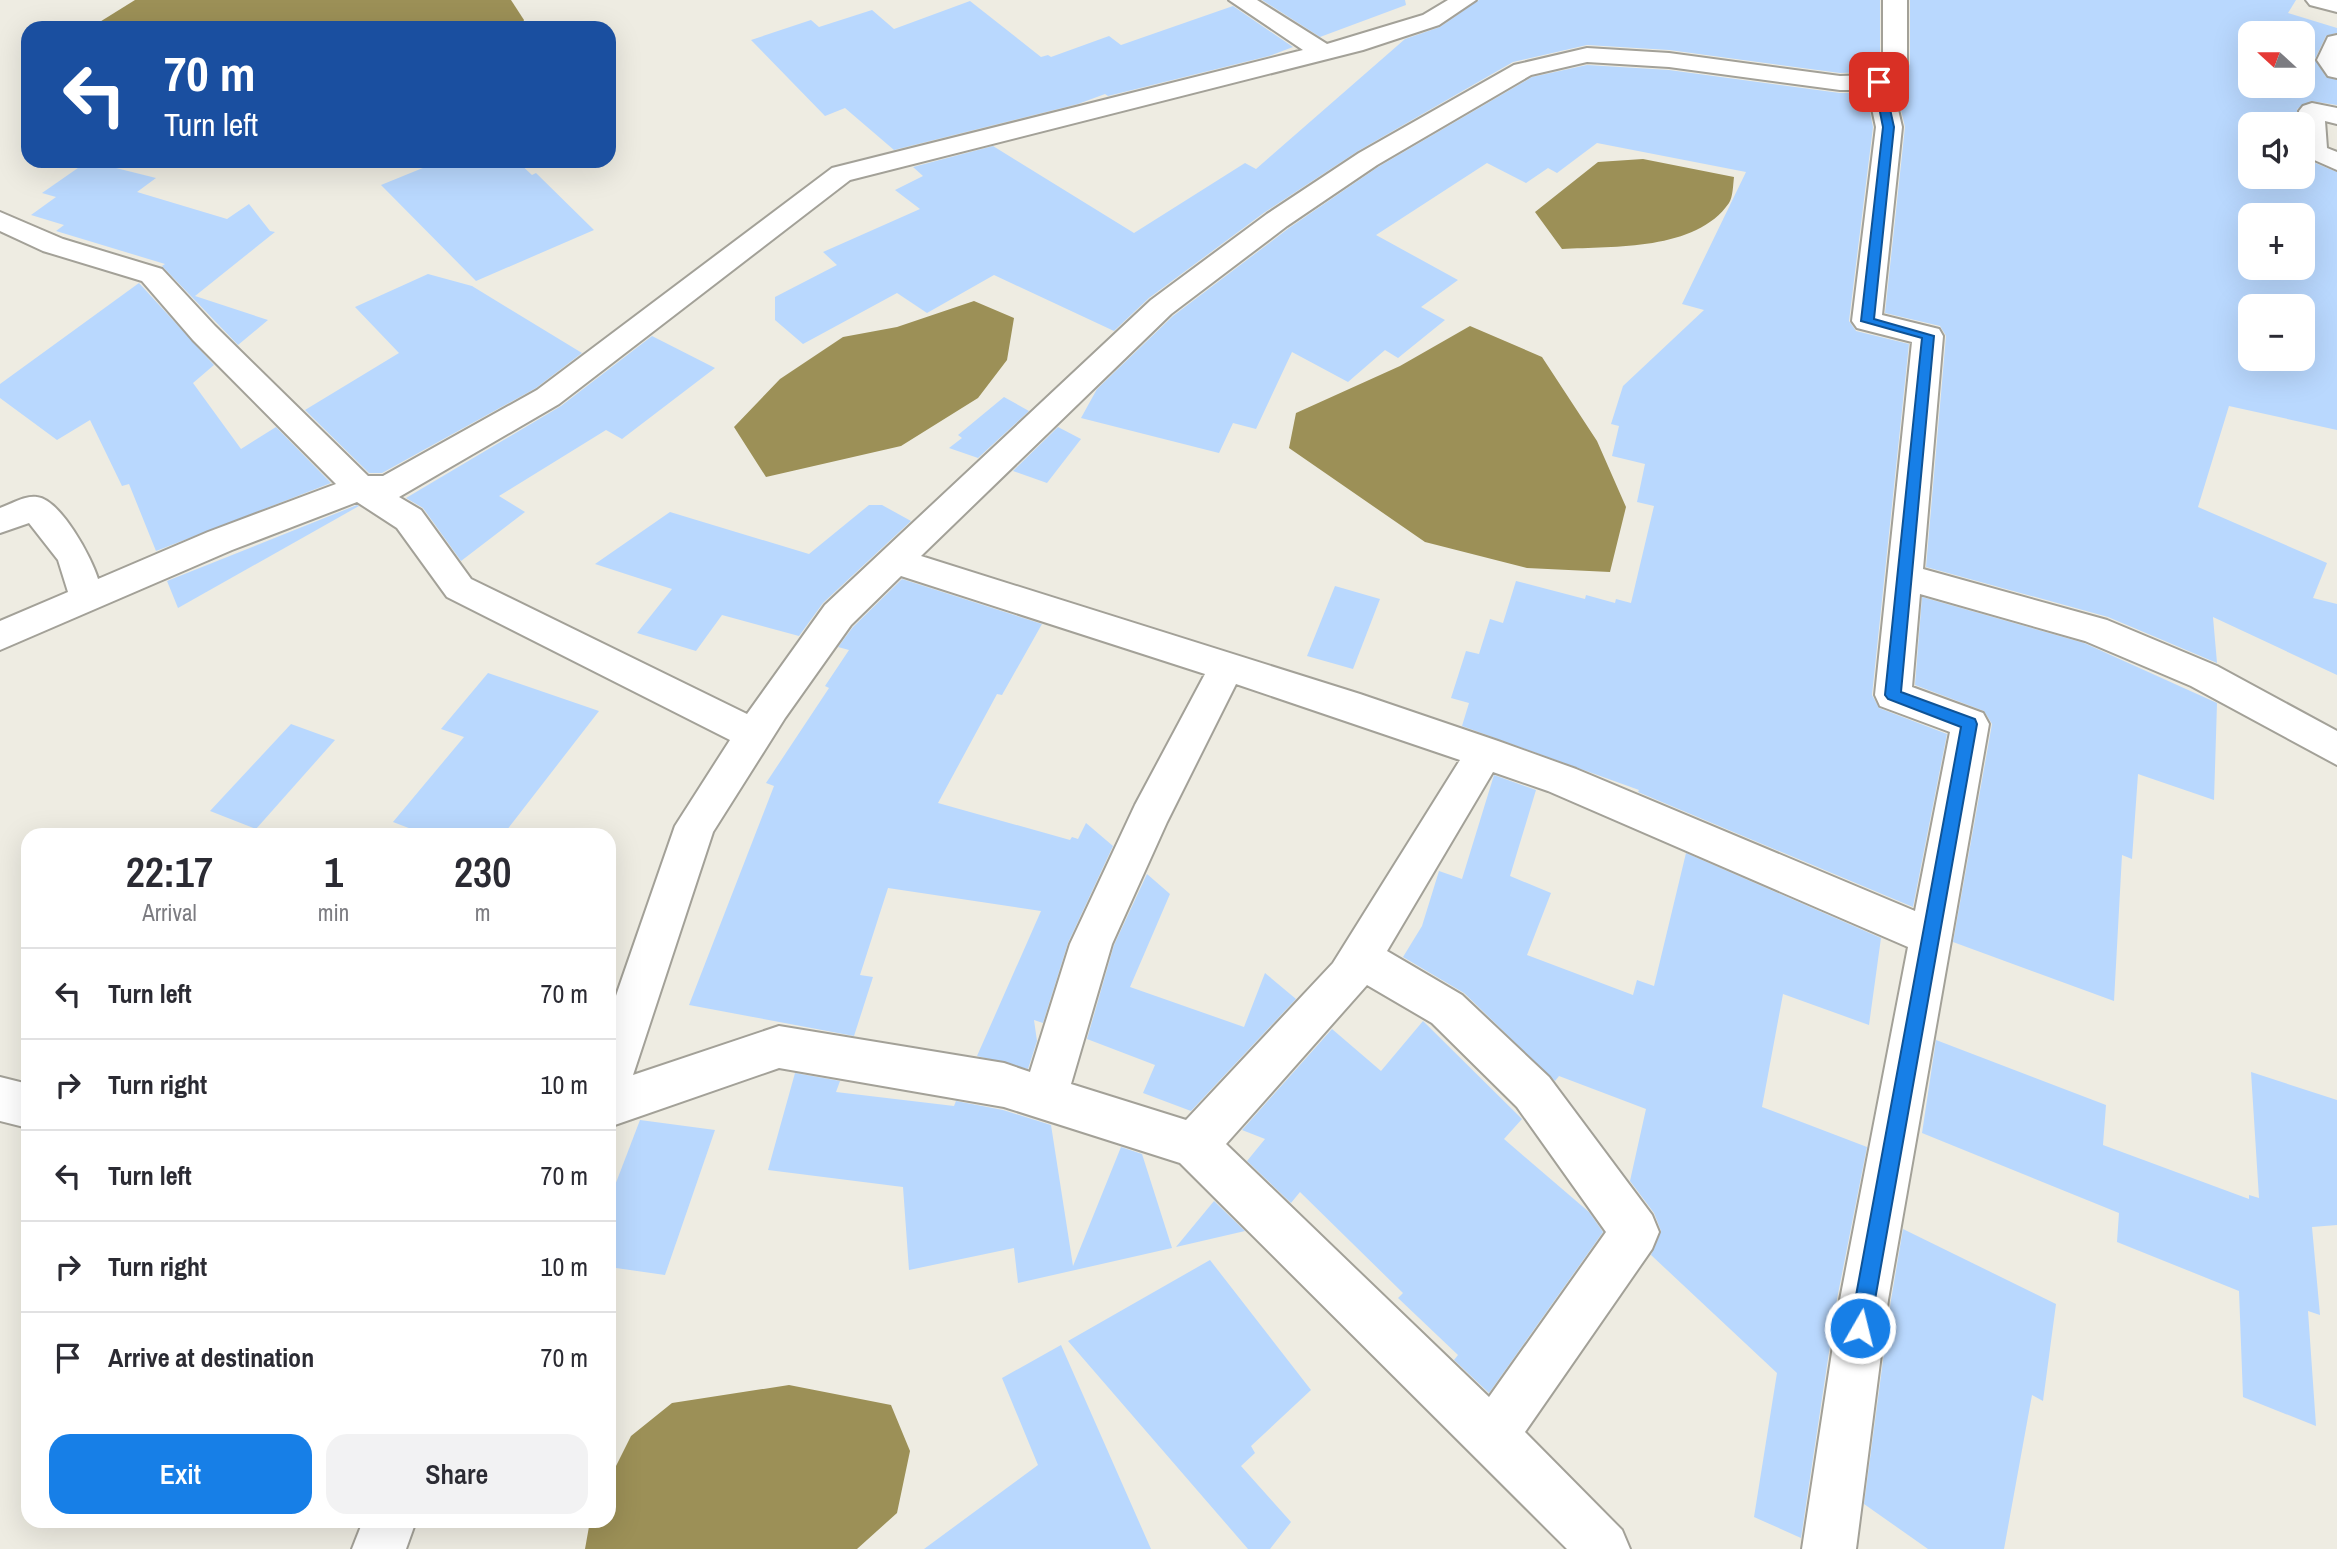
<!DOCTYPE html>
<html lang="en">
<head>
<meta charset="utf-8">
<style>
	:root { --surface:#fff; --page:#f2f2f3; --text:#2b2b33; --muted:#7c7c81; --line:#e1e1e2; --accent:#177fe7 }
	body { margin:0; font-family:"Archivo Narrow",sans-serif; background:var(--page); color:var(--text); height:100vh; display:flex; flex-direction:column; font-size:26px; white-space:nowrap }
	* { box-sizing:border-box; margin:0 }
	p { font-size:23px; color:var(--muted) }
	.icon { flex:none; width:38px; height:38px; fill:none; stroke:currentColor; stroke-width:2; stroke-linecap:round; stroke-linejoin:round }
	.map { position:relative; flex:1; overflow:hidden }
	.details { position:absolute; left:21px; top:828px; width:595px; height:700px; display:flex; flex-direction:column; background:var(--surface); border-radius:21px; box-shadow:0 7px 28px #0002 }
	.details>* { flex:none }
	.hud { position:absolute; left:21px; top:21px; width:595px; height:147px; border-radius:21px; box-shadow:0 7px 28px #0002; background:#1a4fa0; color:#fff; overflow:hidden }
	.needle { width:46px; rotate:291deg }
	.fabs { position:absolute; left:2238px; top:21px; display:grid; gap:14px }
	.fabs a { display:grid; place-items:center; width:77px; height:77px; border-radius:14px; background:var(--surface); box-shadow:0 7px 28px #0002; font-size:35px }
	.pin { position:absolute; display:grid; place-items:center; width:60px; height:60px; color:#fff; margin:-30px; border-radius:14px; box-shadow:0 4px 10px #0006 }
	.me { position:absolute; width:77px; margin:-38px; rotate:8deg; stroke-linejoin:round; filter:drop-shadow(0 0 5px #0008) }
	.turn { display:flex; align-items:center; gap:24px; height:147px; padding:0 28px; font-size:32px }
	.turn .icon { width:91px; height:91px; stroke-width:2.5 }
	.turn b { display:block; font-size:49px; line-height:60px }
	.eta { display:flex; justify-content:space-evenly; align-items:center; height:119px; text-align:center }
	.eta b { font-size:42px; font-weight:600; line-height:49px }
	.button { display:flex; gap:14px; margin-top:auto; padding:14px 28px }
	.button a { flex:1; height:80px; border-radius:21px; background:var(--accent); color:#fff; font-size:28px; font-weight:600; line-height:80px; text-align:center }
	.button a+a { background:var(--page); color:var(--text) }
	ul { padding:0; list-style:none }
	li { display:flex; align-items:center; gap:21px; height:91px; padding:0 28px; border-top:2px solid var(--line) }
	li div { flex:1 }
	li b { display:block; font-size:26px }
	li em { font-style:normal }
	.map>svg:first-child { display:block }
</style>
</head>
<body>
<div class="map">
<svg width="2337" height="1549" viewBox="0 0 2337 1549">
	<rect width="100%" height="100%" fill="#eeece2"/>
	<!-- water -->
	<g fill="#9c9057">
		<polygon points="135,0 511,0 524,20 521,28 90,28"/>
		<path d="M1643,159L1734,177C1733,185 1733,197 1729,203C1696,251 1614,246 1562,249L1535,212L1598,162Z"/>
		<polygon points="974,301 1014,318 1007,360 978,398 901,446 766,477 734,427 780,379 843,337 897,327"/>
		<polygon points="1470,326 1542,357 1597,441 1626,507 1610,572 1527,568 1425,542 1289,448 1296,413 1400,366"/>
		<polygon points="789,1385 891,1405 910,1451 897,1513 857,1549 585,1549 590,1521 609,1521 609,1480 631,1436 672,1403"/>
	</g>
	<!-- building -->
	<g fill="#b9d8fe" fill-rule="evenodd">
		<polygon points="1262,0 1405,0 1406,5 1320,37"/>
		<polygon points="1479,0 1880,0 1880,62 1871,72 1840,73 1669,50 1587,45 1513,62 1358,151 1265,212 1149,298 1114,331 994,275 927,313 897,293 803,344 775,320 775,297 837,265 823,252 920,209 895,190 923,176 913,167 993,146 1134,233 1245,163 1256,169 1405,39 1440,27"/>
		<path d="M1910,0H2296L2288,13L2337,28V33L2326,36L2315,59L2326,77L2337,80V105L2311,101L2297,109V124H2250V177H2303V158L2337,172V430L2229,406L2198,507L2327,563L2313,598L2337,604V675L2213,617L2217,663L2108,617L1926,567L1946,336L1940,326L1885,313L1905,127L1895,84L1910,64ZM2250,33H2303V86H2250ZM2250,215H2303V268H2250ZM2250,306H2303V359H2250Z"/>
		<polygon points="970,1 1041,57 1048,55 1051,57 1109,36 1121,45 1233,6 1293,47 1269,56 1108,96 1105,94 1078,104 894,150 845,108 825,116 751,40 811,20 819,27 872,10 894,29"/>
		<polygon points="1587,65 1669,70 1840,93 1866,93 1873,127 1849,321 1856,331 1909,344 1872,695 1879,708 1947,734 1913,907 1638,792 1639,790 1462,726 1469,703 1451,698 1466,651 1479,654 1490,619 1503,623 1516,581 1585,599 1586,595 1615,603 1616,599 1631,603 1654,506 1637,502 1645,464 1612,456 1619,426 1611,424 1623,386 1704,310 1682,304 1746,172 1597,143 1557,173 1548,168 1526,183 1487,163 1376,235 1458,280 1421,307 1445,320 1398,358 1385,350 1348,382 1292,352 1256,429 1233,423 1219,453 1081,418 1097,389 1173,316 1289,228 1378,167 1532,77"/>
		<polygon points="88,161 156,178 137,192 227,219 249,204 270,231 275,232 195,296 268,320 238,345 162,266 165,264 56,231 64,225 31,215 56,197 42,193"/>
		<polygon points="440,161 517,161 532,175 536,173 594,230 476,281 381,185"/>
		<polygon points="428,274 472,286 582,353 536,388 382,473 369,473 305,410 399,353 355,307"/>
		<polygon points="139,283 214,365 193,383 241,449 276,427 331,483 156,551 129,484 122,486 90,420 57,440 0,398 0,384"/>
		<polygon points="652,336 715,368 622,439 606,430 499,496 525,512 461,561 423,508 406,498 561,406"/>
		<polygon points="1004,397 1029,411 978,458 949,448 962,438 958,435"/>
		<polygon points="1058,427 1081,439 1047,483 1013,471"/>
		<polygon points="357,505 359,506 178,608 167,581"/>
		<polygon points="869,505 882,505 911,521 823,603 799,636 722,615 696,651 637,633 672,589 595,564 670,512 809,554"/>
		<polygon points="902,579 1042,624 1002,695 997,694 938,803 1070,840 1072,837 1078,839 1086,823 1113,846 1068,943 1043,1023 1034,1020 1037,1041 1028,1069 977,1056 1041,911 888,888 860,975 873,977 854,1036 689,1005 774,786 766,783 829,688 825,686 849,650 838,647 853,627"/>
		<polygon points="1335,586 1380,599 1353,669 1307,656"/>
		<polygon points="1922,597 2084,643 2217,703 2214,800 2138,774 2132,859 2122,855 2114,1001 1953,942 1992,724 1984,711 1915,685"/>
		<polygon points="488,673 599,711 503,835 427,835 393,822 464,737 441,729"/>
		<polygon points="291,724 335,740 256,829 210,811"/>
		<polygon points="1494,775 1536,790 1510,876 1551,893 1527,955 1633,995 1637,980 1654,986 1686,853 1881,938 1869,1025 1783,994 1762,1107 1867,1147 1837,1299 1801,1538 1754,1517 1777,1373 1651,1255 1661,1231 1654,1213 1630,1181 1646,1109 1559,1076 1555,1081 1464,993 1403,957 1422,926 1439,871 1462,879"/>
		<polygon points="1147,874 1170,894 1130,987 1244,1027 1265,973 1296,999 1191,1111 1143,1093 1155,1065 1087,1039 1114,945"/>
		<polygon points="1423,1021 1522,1119 1504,1139 1589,1212 1603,1232 1489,1393 1454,1360 1458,1355 1398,1298 1403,1293 1300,1192 1291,1203 1247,1161 1265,1139 1242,1130 1332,1029 1381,1071"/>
		<polygon points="1936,1040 2106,1105 2103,1145 2249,1199 2249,1195 2259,1198 2251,1072 2337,1100 2337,1225 2312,1227 2320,1315 2308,1311 2316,1426 2243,1397 2239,1291 2117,1242 2119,1213 1922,1133"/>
		<polygon points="795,1073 840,1081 836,1092 954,1106 956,1101 1003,1110 1051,1125 1073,1266 1121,1147 1142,1154 1172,1248 1018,1283 1014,1248 909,1270 903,1187 768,1170"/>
		<polygon points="640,1120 715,1130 665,1275 609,1267 609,1201"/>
		<polygon points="1214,1201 1245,1231 1176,1247"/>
		<polygon points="1903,1229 2056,1304 2043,1401 2032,1395 2004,1549 1928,1549 1864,1504 1891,1300"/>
		<polygon points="1210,1260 1311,1390 1251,1446 1255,1453 1241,1466 1291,1522 1270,1549 1248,1549 1068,1341"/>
		<polygon points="1061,1345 1151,1549 924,1549 1038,1465 1002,1378"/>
	</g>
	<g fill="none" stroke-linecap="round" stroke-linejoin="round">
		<defs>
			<g id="street">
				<path d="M1229,0H1257L1327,44L1423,15L1448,0H1476L1439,25L1363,50L850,180L559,404L399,497L421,510L471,579L747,714L825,605L1151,300L1267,214L1359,153L1514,65L1587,48L1669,53L1840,76L1872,75L1883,63V0H1907V64L1892,83L1902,127L1882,315L1939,329L1943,336L1923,569L2107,620L2217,666L2337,731V765L2191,686L2085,641L1920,594L1912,687L1983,713L1989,724L1888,1300L1856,1549H1802L1840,1300L1908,947L1548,791L1493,772L1387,951L1462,995L1549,1077L1652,1215L1659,1232L1652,1249L1525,1432L1622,1530L1630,1549H1567L1180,1163L1004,1107L779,1068L609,1127V1016L675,826L730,740L447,597L397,528L357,502L232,550L0,650V621L68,592L58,560L29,523L0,533V508C11,504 26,495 37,497C60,499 92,558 98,579L208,532L336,484L193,340L142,281L43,251L0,231V212L63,239L162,269L215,326L368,476H383L537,390L832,168L1303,50ZM1587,62L1669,67L1840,90H1868L1876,127L1852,321L1857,328L1912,342L1875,695L1880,706L1950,732L1915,911L1576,769L1498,741L1360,694L921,556L1171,314L1287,226L1377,165L1531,75ZM901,576L1205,674L1135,805L1070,944L1030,1072L1004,1063L779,1026L633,1075L713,832L785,718L851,625ZM1236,684L1460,760L1333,963L1186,1120L1071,1084L1112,944L1167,822ZM1367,985L1432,1023L1517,1107L1606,1232L1489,1397L1226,1144Z"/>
				<polygon points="2306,0 2337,0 2337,12 2310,5"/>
				<polygon points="2337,35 2337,78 2328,76 2317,60 2328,37"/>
				<polygon points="2312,103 2337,108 2337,124 2325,121 2327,148 2337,152 2337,170 2303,155 2303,124 2300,124 2299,111 2303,106"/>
				<polygon points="0,1077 28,1084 28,1128 0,1121"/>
				<polygon points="363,1521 416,1521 406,1549 352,1549"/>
			</g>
		</defs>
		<!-- street casing -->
		<use href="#street" stroke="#a3a198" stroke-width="4"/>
		<!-- street -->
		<use href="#street" fill="#fff" fill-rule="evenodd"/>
	</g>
	<!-- route -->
	<polygon fill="#177fe7" stroke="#0f5396" stroke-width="2" points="1879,78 1884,82 1894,127 1874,319 1934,336 1901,692 1975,719 1977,724 1870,1328 1867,1335 1860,1338 1853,1335 1850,1328 1961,727 1888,699 1885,695 1922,338 1861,321 1883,127 1874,82"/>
</svg>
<div class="fabs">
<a><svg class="needle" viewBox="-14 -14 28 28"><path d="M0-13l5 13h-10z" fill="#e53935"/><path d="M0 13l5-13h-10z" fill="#7c7c81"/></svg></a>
<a><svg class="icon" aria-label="sound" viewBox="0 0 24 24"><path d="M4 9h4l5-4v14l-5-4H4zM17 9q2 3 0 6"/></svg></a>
<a>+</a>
<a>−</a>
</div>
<div class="pin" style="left:1879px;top:82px;background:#d93025"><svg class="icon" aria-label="arrive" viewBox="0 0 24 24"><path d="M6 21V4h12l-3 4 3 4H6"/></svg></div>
<svg class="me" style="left:1860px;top:1328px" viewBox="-20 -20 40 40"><circle r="17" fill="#177fe7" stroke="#fff" stroke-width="3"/><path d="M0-11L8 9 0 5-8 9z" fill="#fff"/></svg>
<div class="hud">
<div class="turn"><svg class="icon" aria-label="left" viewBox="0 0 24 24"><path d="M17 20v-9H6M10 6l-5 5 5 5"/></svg><div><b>70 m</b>Turn left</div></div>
</div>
<section class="details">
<div class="eta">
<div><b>22:17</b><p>Arrival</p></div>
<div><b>1</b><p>min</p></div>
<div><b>230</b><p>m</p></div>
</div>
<ul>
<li><svg class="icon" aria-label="left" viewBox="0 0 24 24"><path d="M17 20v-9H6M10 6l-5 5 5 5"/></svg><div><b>Turn left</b></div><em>70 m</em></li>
<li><svg class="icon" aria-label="right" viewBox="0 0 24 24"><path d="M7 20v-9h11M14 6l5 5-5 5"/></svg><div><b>Turn right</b></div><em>10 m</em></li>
<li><svg class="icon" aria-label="left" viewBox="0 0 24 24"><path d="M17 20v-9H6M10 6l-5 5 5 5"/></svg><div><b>Turn left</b></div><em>70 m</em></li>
<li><svg class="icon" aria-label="right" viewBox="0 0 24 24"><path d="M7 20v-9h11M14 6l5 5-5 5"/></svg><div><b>Turn right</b></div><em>10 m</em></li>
<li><svg class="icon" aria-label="arrive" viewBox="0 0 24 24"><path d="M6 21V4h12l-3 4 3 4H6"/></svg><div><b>Arrive at destination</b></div><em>70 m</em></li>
</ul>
<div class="button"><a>Exit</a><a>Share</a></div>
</section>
</div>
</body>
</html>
